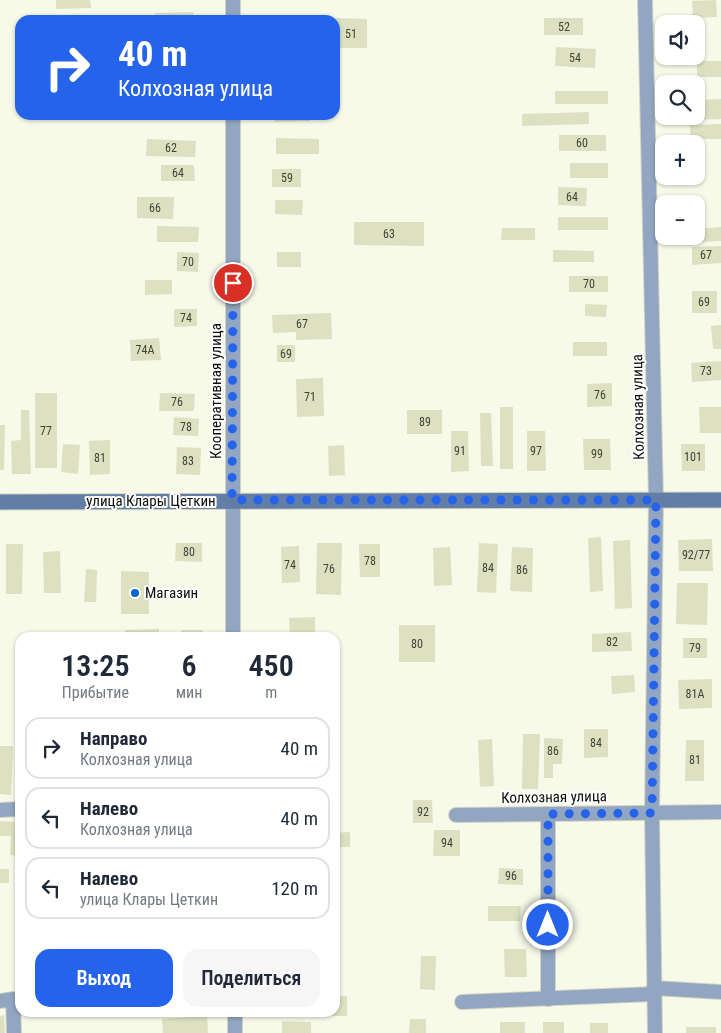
<!DOCTYPE html>
<html lang="ru">
<head>
<meta charset="utf-8">
<style>
	:root { --surface:#fff; --page:#f6f6f7; --text:#1f2937; --muted:#747a83; --line:#e0e1e3; --accent:#2563eb }
	body { margin:0; font-family:"Roboto Condensed",sans-serif; background:var(--page); color:var(--text); height:100vh; display:flex; flex-direction:column; font-size:19px; white-space:nowrap }
	* { box-sizing:border-box; margin:0 }
	p { font-size:16px; color:var(--muted) }
	.icon { flex:none; width:28px; height:28px; fill:none; stroke:currentColor; stroke-width:2; stroke-linecap:round; stroke-linejoin:round }
	.map { position:relative; flex:1; overflow:hidden }
	.details { position:absolute; left:15px; top:632px; width:325px; height:385px; display:flex; flex-direction:column; background:var(--surface); border-radius:15px; box-shadow:0 1px 4px #0004 }
	.details>* { flex:none }
	.guide { position:absolute; left:15px; top:15px; width:325px; height:105px; border-radius:15px; box-shadow:0 1px 4px #0004; background:#2563eb; color:#fff; overflow:hidden }
	.buttons { position:absolute; left:655px; top:15px; display:grid; gap:10px }
	.buttons a { display:grid; place-items:center; width:50px; height:50px; border-radius:10px; background:var(--surface); box-shadow:0 1px 4px #0004; font-size:25px }
	.pin { position:absolute; display:grid; place-items:center; width:42px; height:42px; color:#fff; margin:-21px; border:2px solid #fff; border-radius:50%; box-shadow:0 1px 5px #0007 }
	.me { position:absolute; width:55px; margin:-28px; rotate:0deg; stroke-linejoin:round; filter:drop-shadow(0 0 4px #0008) }
	.turn { display:flex; align-items:center; gap:18px; height:105px; padding:0 20px; font-size:22px }
	.turn .icon { width:65px; height:65px; stroke-width:2.5 }
	.turn b { display:block; font-size:35px; line-height:42px }
	.eta { display:flex; justify-content:space-evenly; align-items:center; height:85px; text-align:center }
	.eta b { font-size:30px; font-weight:600; line-height:35px }
	.primary-button { display:flex; gap:10px; margin-top:auto; padding:10px 20px }
	.primary-button a { flex:1; height:58px; border-radius:15px; background:var(--accent); color:#fff; font-size:20px; font-weight:600; line-height:58px; text-align:center }
	.primary-button a+a { background:var(--page); color:var(--text) }
	ul { padding:0; list-style:none }
	li { display:flex; align-items:center; gap:15px; height:62px; margin:0 10px 8px; padding:0 10px; border:2px solid var(--line); border-radius:15px }
	li div { flex:1 }
	li b { display:block; font-size:19px }
	li em { font-style:normal }
	.map>svg:first-child { display:block }
</style>
</head>
<body>
<div class="map">
<svg width="721" height="1033" viewBox="0 0 721 1033">
	<rect width="100%" height="100%" fill="#f7f9e9"/>
	<!-- building -->
	<g fill="#dde1c1">
		<polygon points="56,0 90,0 91,8 56,9"/>
		<polygon points="716,0 717,17 693,18 692,1"/>
		<polygon points="193,12 194,20 156,20 155,13"/>
		<polygon points="335,18 367,19 367,48 335,48"/>
		<rect x="544" y="18" width="39" height="17"/>
		<polygon points="556,47 596,49 595,68 555,66"/>
		<rect x="697" y="61" width="24" height="16"/>
		<rect x="555" y="91" width="53" height="13"/>
		<polygon points="721,99 721,119 691,120 691,116 696,116 696,100"/>
		<polygon points="589,112 589,124 522,126 522,114"/>
		<polygon points="152,115 196,115 196,117 152,118"/>
		<polygon points="274,115 310,115 310,121 275,122"/>
		<polygon points="721,124 721,139 691,139 690,125"/>
		<rect x="559" y="135" width="47" height="16"/>
		<polygon points="276,138 319,139 319,154 276,154"/>
		<polygon points="147,139 196,141 195,157 146,156"/>
		<rect x="570" y="163" width="38" height="15"/>
		<polygon points="161,165 194,165 195,181 161,181"/>
		<rect x="272" y="169" width="29" height="18"/>
		<polygon points="558,187 587,188 586,206 558,205"/>
		<polygon points="137,197 174,197 173,219 137,218"/>
		<polygon points="275,200 303,200 302,215 275,214"/>
		<rect x="558" y="217" width="50" height="13"/>
		<polygon points="354,222 424,222 424,246 354,245"/>
		<polygon points="157,226 199,227 198,242 157,242"/>
		<polygon points="721,227 721,241 689,243 689,236 696,236 696,229"/>
		<polygon points="502,228 535,228 535,240 501,240"/>
		<polygon points="721,246 721,263 692,265 692,247"/>
		<polygon points="553,250 594,251 594,262 553,262"/>
		<polygon points="177,252 199,253 198,272 177,271"/>
		<rect x="277" y="252" width="24" height="15"/>
		<rect x="569" y="276" width="39" height="16"/>
		<polygon points="145,280 172,280 172,294 145,295"/>
		<rect x="692" y="291" width="25" height="22"/>
		<polygon points="585,304 607,305 606,317 585,316"/>
		<polygon points="174,309 197,309 197,326 174,327"/>
		<polygon points="331,313 332,339 296,340 296,332 273,333 272,315"/>
		<polygon points="721,325 721,349 713,349 711,326"/>
		<polygon points="159,338 161,360 131,361 130,340"/>
		<rect x="573" y="342" width="34" height="14"/>
		<rect x="277" y="345" width="18" height="17"/>
		<polygon points="721,361 721,380 692,382 691,363"/>
		<polygon points="323,378 324,416 297,417 296,379"/>
		<polygon points="612,383 612,406 587,407 587,384"/>
		<rect x="35" y="393" width="22" height="75"/>
		<polygon points="160,393 195,394 194,411 159,411"/>
		<rect x="500" y="407" width="13" height="62"/>
		<polygon points="699,407 721,407 721,433 700,433"/>
		<polygon points="21,410 29,410 31,474 12,474 11,441 21,440"/>
		<rect x="407" y="410" width="35" height="24"/>
		<polygon points="480,413 491,413 493,466 481,466"/>
		<polygon points="174,417 199,419 198,436 173,435"/>
		<polygon points="0,425 5,425 4,470 0,470"/>
		<polygon points="451,431 468,431 469,471 451,472"/>
		<polygon points="527,431 545,431 546,471 527,471"/>
		<polygon points="583,439 610,439 611,470 584,470"/>
		<polygon points="110,440 110,474 90,475 89,441"/>
		<polygon points="63,444 80,445 78,474 61,472"/>
		<polygon points="681,444 705,444 705,471 682,471"/>
		<polygon points="344,445 345,475 329,476 328,446"/>
		<polygon points="177,447 201,448 200,475 176,474"/>
		<polygon points="601,537 603,591 590,592 588,538"/>
		<polygon points="712,539 713,571 679,571 678,540"/>
		<polygon points="630,540 632,608 615,609 613,541"/>
		<polygon points="176,543 202,543 202,562 175,561"/>
		<polygon points="317,543 342,543 341,595 316,594"/>
		<polygon points="479,543 498,544 496,593 477,592"/>
		<polygon points="6,544 23,544 22,594 6,594"/>
		<polygon points="359,544 380,544 380,577 360,577"/>
		<polygon points="299,546 300,582 282,583 281,547"/>
		<polygon points="450,547 452,585 434,586 433,548"/>
		<polygon points="512,547 533,548 532,592 510,591"/>
		<polygon points="60,551 61,593 44,593 43,552"/>
		<polygon points="86,569 97,570 96,602 84,602"/>
		<polygon points="121,571 149,572 149,614 121,614"/>
		<polygon points="677,583 708,583 707,625 676,624"/>
		<polygon points="315,617 315,638 290,638 289,618"/>
		<rect x="399" y="625" width="36" height="37"/>
		<polygon points="159,629 159,638 125,638 125,630"/>
		<rect x="181" y="630" width="22" height="8"/>
		<polygon points="631,632 632,651 592,652 592,634"/>
		<rect x="683" y="638" width="24" height="20"/>
		<polygon points="634,675 635,692 612,694 611,676"/>
		<polygon points="712,679 712,708 679,709 678,680"/>
		<polygon points="584,729 608,729 608,757 584,758"/>
		<polygon points="523,734 540,734 538,789 522,789"/>
		<polygon points="544,738 563,739 562,764 553,764 553,778 544,778"/>
		<polygon points="492,739 494,786 480,787 478,740"/>
		<polygon points="686,740 704,740 704,781 685,781"/>
		<polygon points="0,746 13,746 11,795 0,794"/>
		<polygon points="413,800 432,800 433,823 413,823"/>
		<polygon points="0,821 20,822 20,856 10,855 11,836 0,836"/>
		<polygon points="434,830 460,830 460,856 433,856"/>
		<polygon points="350,832 350,847 335,847 335,833"/>
		<polygon points="499,868 523,869 523,885 498,884"/>
		<rect x="0" y="869" width="9" height="14"/>
		<polygon points="488,906 521,906 520,921 488,921"/>
		<polygon points="504,949 526,949 527,977 505,977"/>
		<polygon points="421,956 436,956 435,990 420,989"/>
		<polygon points="335,996 347,996 347,1016 321,1016 321,1012 335,1012"/>
		<polygon points="4,1015 5,1033 0,1033 0,1016"/>
		<polygon points="207,1016 208,1033 163,1033 162,1019"/>
		<polygon points="410,1019 426,1019 426,1033 409,1033"/>
		<polygon points="282,1021 311,1022 311,1033 282,1033"/>
		<rect x="500" y="1022" width="25" height="11"/>
		<rect x="543" y="1022" width="21" height="11"/>
		<rect x="590" y="1023" width="18" height="10"/>
		<rect x="686" y="1027" width="30" height="6"/>
	</g>
	<g fill="none" stroke-linecap="round" stroke-linejoin="round">
		<defs>
			<g id="minor">
				<polyline points="233,0 233,20"/>
				<polyline points="645,0 656,500 652,813 655,1033"/>
				<polyline points="233,638 233,115"/>
				<polyline points="0,810 20,809"/>
				<polyline points="548,814 548,999"/>
				<polyline points="456,815 721,812"/>
				<polyline points="654,988 721,992"/>
				<polyline points="0,1001 13,999 14,1033"/>
				<polyline points="462,1002 654,994"/>
				<polyline points="235,1012 235,1033"/>
			</g>
			<polyline id="secondary" points="0,502 721,500"/>
		</defs>
		<!-- minor casing -->
		<use href="#minor" stroke="#d2d3c5" stroke-width="16"/>
		<!-- secondary casing -->
		<use href="#secondary" stroke="#d2d3c5" stroke-width="17"/>
		<!-- minor -->
		<use href="#minor" stroke="#92a6c1" stroke-width="14"/>
		<!-- secondary -->
		<use href="#secondary" stroke="#627ea6" stroke-width="15"/>
	</g>
	<g fill="none" stroke-linecap="round" stroke-linejoin="round">
		<!-- route -->
		<polyline stroke="#2563eb" stroke-width="9" stroke-dasharray="0 16.2" points="233,283 232,500 656,500 652,813 548,814 548,925"/>
	</g>
	<!-- markers -->
	<circle fill="#0264cd" stroke="#fff" stroke-width="2" cx="135" cy="593" r="5"/>
	<g text-anchor="middle" stroke-width="4" stroke-linejoin="round" paint-order="stroke">
		<!-- number labels -->
		<g font-size="12" fill="#414337">
			<text x="564" y="31">52</text>
			<text x="351" y="38">51</text>
			<text x="575" y="62">54</text>
			<text x="582" y="147">60</text>
			<text x="171" y="152">62</text>
			<text x="178" y="177">64</text>
			<text x="287" y="182">59</text>
			<text x="572" y="201">64</text>
			<text x="155" y="212">66</text>
			<text x="389" y="238">63</text>
			<text x="706" y="259">67</text>
			<text x="188" y="266">70</text>
			<text x="589" y="288">70</text>
			<text x="704" y="306">69</text>
			<text x="186" y="322">74</text>
			<text x="302" y="328">67</text>
			<text x="145" y="354">74А</text>
			<text x="286" y="358">69</text>
			<text x="706" y="375">73</text>
			<text x="600" y="399">76</text>
			<text x="310" y="401">71</text>
			<text x="177" y="406">76</text>
			<text x="425" y="426">89</text>
			<text x="186" y="431">78</text>
			<text x="46" y="435">77</text>
			<text x="460" y="455">91</text>
			<text x="536" y="455">97</text>
			<text x="597" y="458">99</text>
			<text x="693" y="461">101</text>
			<text x="100" y="462">81</text>
			<text x="188" y="465">83</text>
			<text x="189" y="556">80</text>
			<text x="696" y="559">92/77</text>
			<text x="370" y="565">78</text>
			<text x="290" y="569">74</text>
			<text x="488" y="572">84</text>
			<text x="329" y="573">76</text>
			<text x="522" y="574">86</text>
			<text x="612" y="646">82</text>
			<text x="417" y="648">80</text>
			<text x="695" y="652">79</text>
			<text x="695" y="698">81А</text>
			<text x="596" y="747">84</text>
			<text x="553" y="755">86</text>
			<text x="695" y="764">81</text>
			<text x="423" y="816">92</text>
			<text x="447" y="847">94</text>
			<text x="511" y="880">96</text>
		</g>
		<!-- street labels -->
		<g font-size="15" fill="#0d0e09" stroke="#fff">
			<text transform="translate(216 391) rotate(-90)" y="5">Кооперативная улица</text>
			<text transform="translate(638 407) rotate(-91)" y="5">Колхозная улица</text>
			<text x="151" y="506">улица Клары Цеткин</text>
			<text transform="translate(554 797) rotate(-1)" y="5">Колхозная улица</text>
		</g>
		<!-- poi labels -->
		<g font-size="15" fill="#0d0e09" stroke="#fff" text-anchor="start">
			<text x="145" y="598">Магазин</text>
		</g>
	</g>
</svg>
<div class="buttons">
<a><svg class="icon" aria-label="sound" viewBox="0 0 24 24"><path d="M4 9h4l5-4v14l-5-4H4zM17 9q2 3 0 6"/></svg></a>
<a><svg class="icon" aria-label="search" viewBox="0 0 24 24"><circle cx="10" cy="10" r="6"/><path d="M15 15l6 6"/></svg></a>
<a>+</a>
<a>−</a>
</div>
<div class="pin" style="left:233px;top:283px;background:#d93025"><svg class="icon" aria-label="arrive" viewBox="0 0 24 24"><path d="M6 21V4h12l-3 4 3 4H6"/></svg></div>
<svg class="me" style="left:548px;top:925px" viewBox="-20 -20 40 40"><circle r="17" fill="#2563eb" stroke="#fff" stroke-width="3"/><path d="M0-11L8 9 0 5-8 9z" fill="#fff"/></svg>
<div class="guide">
<div class="turn"><svg class="icon" aria-label="right" viewBox="0 0 24 24"><path d="M7 20v-9h11M14 6l5 5-5 5"/></svg><div><b>40 m</b>Колхозная улица</div></div>
</div>
<section class="details">
<div class="eta">
<div><b>13:25</b><p>Прибытие</p></div>
<div><b>6</b><p>мин</p></div>
<div><b>450</b><p>m</p></div>
</div>
<ul>
<li><svg class="icon" aria-label="right" viewBox="0 0 24 24"><path d="M7 20v-9h11M14 6l5 5-5 5"/></svg><div><b>Направо</b><p>Колхозная улица</p></div><em>40 m</em></li>
<li><svg class="icon" aria-label="left" viewBox="0 0 24 24"><path d="M17 20v-9H6M10 6l-5 5 5 5"/></svg><div><b>Налево</b><p>Колхозная улица</p></div><em>40 m</em></li>
<li><svg class="icon" aria-label="left" viewBox="0 0 24 24"><path d="M17 20v-9H6M10 6l-5 5 5 5"/></svg><div><b>Налево</b><p>улица Клары Цеткин</p></div><em>120 m</em></li>
</ul>
<div class="primary-button"><a>Выход</a><a>Поделиться</a></div>
</section>
</div>
</body>
</html>
